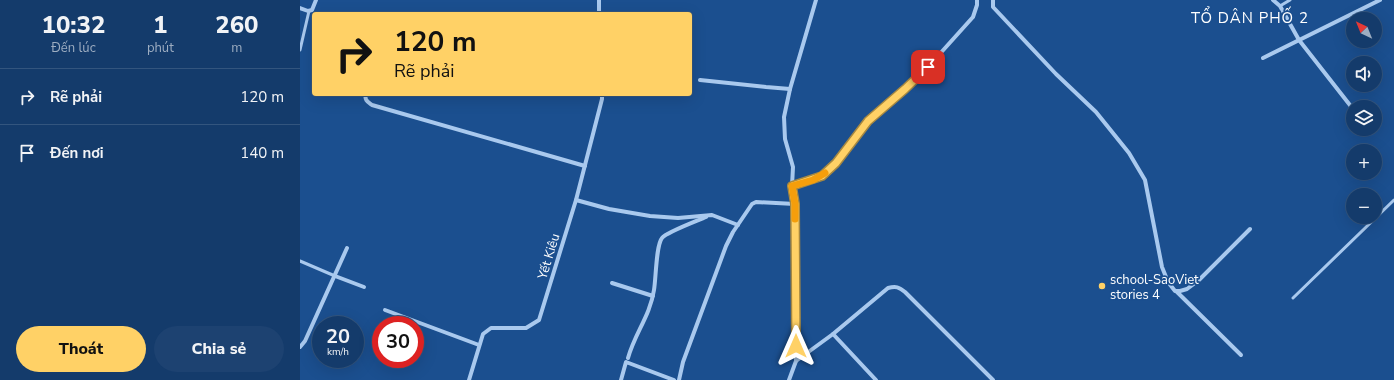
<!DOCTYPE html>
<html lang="vi">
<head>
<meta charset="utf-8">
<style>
	:root { --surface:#143b6b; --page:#1d4271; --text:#f1f3f6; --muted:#9dadc1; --line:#33557e; --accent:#ffd166 }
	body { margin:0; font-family:"Nunito Sans",sans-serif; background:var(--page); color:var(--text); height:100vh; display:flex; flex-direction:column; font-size:15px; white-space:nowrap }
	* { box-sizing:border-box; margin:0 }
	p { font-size:13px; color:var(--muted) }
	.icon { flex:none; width:22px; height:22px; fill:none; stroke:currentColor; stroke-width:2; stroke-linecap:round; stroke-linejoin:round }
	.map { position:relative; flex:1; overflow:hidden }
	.details { display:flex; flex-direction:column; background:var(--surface); width:300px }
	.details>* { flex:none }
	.hud { position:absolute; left:12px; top:12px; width:380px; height:84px; border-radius:4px; box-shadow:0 4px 16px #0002,0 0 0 1px var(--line); background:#ffd166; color:#111; overflow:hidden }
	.needle { width:26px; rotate:317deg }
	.fabs { position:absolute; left:1046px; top:12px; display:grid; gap:8px }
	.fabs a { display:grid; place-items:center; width:36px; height:36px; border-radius:50%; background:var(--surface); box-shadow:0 4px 16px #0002,0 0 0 1px var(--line); font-size:20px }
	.speed { position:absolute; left:12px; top:316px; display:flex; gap:8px; font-size:20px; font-weight:700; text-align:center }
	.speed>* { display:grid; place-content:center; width:52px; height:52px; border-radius:50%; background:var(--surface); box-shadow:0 4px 16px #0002,0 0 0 1px var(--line); line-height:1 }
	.speed small { font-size:10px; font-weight:400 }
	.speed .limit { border:6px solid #d22; background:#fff; color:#111 }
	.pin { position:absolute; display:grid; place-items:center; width:34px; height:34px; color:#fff; margin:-17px; border-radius:8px; box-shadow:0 2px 6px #0006 }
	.me { position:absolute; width:44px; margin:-22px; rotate:0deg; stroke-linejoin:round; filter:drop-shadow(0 0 3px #0008) }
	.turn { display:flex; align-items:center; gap:14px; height:84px; padding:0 16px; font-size:18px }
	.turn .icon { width:52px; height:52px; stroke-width:2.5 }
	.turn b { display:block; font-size:28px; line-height:34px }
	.eta { display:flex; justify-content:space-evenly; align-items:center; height:68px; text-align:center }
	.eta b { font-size:24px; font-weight:800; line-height:28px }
	.button { display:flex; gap:8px; margin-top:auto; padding:8px 16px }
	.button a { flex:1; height:46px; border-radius:24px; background:var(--accent); color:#111; font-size:16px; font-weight:800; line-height:46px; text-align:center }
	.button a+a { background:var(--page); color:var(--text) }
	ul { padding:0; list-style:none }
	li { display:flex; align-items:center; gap:12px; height:56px; padding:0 16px; border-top:1px solid var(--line) }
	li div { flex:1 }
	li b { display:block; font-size:15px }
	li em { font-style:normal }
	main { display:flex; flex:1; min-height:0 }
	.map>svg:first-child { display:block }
</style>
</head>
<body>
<main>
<section class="details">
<div class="eta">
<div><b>10:32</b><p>Đến lúc</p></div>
<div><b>1</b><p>phút</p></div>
<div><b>260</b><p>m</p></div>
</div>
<ul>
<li><svg class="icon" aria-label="right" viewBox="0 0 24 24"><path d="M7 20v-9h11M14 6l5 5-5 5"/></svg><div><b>Rẽ phải</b></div><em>120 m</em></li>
<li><svg class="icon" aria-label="arrive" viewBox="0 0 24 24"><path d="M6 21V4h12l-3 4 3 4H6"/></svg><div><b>Đến nơi</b></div><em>140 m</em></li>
</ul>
<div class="button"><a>Thoát</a><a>Chia sẻ</a></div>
</section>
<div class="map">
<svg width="1094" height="380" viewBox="0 0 1094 380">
	<rect width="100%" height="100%" fill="#1b4f8f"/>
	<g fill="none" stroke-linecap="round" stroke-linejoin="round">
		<!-- service -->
		<g stroke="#a9c9ee" stroke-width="3">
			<polyline points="980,6 990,0"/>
			<polyline points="0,50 9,11"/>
			<polyline points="0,261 35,276"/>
			<polyline points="993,298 1094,200"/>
		</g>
		<!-- minor -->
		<g stroke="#a9c9ee" stroke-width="4">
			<polyline points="299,0 299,14"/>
			<polyline points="693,0 693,7 756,74 796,112 829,153 845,180 862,267 868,282 875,291 880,291 887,289 899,280 950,229"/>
			<polyline points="973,0 980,6 999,40 1053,109"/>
			<polyline points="0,8 8,11 12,10 16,0"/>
			<polyline points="963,58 1080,0"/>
			<polyline points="400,80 466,87 490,89"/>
			<path d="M66,94C64,100 68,102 72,105L285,166"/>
			<polyline points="492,186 513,180 522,176 536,163 568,121 605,89 628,67 673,17 677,5 677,0"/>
			<polyline points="276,200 309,209 350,216 378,218 412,215 438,225"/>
			<polyline points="35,276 64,287"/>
			<polyline points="312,283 353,296"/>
			<polyline points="876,291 941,355"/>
			<polyline points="85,310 179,345"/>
			<polyline points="533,334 576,380"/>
			<polyline points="0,347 5,341 47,248"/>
			<path d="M328,358C335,333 350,316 354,290C356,279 356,245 362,238C367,232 397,221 406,217"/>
			<path d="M496,361L533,334L588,288C596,286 599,287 605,292L693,380"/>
			<polyline points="169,380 183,334 191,328 226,328 239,320 276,200 302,99 302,94"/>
			<polyline points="321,380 326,362 374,380"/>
			<polyline points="379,380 383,362 426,246 433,232 452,204 456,202 495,204"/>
			<polyline points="489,380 496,361 495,204 492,186 493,167 485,139 484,117 490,89 516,0"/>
		</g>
	</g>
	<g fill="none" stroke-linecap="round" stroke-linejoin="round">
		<defs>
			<polyline id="route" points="496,346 495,204 492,186 522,176 536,163 568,121 605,89 628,67"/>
		</defs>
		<!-- route casing -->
		<use href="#route" stroke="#a68842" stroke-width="10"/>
		<!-- route -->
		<use href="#route" stroke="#ffd166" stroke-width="7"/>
		<!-- slow -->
		<polyline stroke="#f59e0b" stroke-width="7" points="495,219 495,204 492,186 513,180 525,173"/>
	</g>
	<!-- markers -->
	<circle fill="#ffd166" stroke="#1b4f8f" stroke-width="1.5" cx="802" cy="286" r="4"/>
	<g text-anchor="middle" stroke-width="3.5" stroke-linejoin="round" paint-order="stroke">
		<!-- street labels -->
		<g font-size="13" fill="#fff" stroke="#1b4f8f">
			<text transform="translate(248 256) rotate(-73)" y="5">Yết Kiêu</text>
		</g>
		<!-- poi labels -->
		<g font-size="13" fill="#fff" stroke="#1b4f8f" text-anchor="start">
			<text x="810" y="284">school-SaoViet<tspan x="810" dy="15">stories 4</tspan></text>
		</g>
		<!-- quarter labels -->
		<g font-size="15" letter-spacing="1" fill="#fff" stroke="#1b4f8f">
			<text x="950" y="23">TỔ DÂN PHỐ 2</text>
		</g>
	</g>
</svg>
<div class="fabs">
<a><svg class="needle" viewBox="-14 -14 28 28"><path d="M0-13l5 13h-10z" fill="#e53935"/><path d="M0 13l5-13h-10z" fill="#9dadc1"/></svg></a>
<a><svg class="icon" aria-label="sound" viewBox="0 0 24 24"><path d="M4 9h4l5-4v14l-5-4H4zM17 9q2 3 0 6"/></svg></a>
<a><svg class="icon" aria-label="layers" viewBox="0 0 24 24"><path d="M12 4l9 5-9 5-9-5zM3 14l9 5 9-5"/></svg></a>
<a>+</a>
<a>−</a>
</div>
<div class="speed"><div>20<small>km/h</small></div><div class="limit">30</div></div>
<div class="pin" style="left:628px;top:67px;background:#d93025"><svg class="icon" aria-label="arrive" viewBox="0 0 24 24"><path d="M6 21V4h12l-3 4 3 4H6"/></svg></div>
<svg class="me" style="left:496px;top:346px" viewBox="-20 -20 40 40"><path d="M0-17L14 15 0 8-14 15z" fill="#ffd166" stroke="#fff" stroke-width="4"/></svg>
<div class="hud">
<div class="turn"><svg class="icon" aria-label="right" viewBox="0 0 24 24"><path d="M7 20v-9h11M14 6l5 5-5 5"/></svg><div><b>120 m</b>Rẽ phải</div></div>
</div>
</div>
</main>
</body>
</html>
